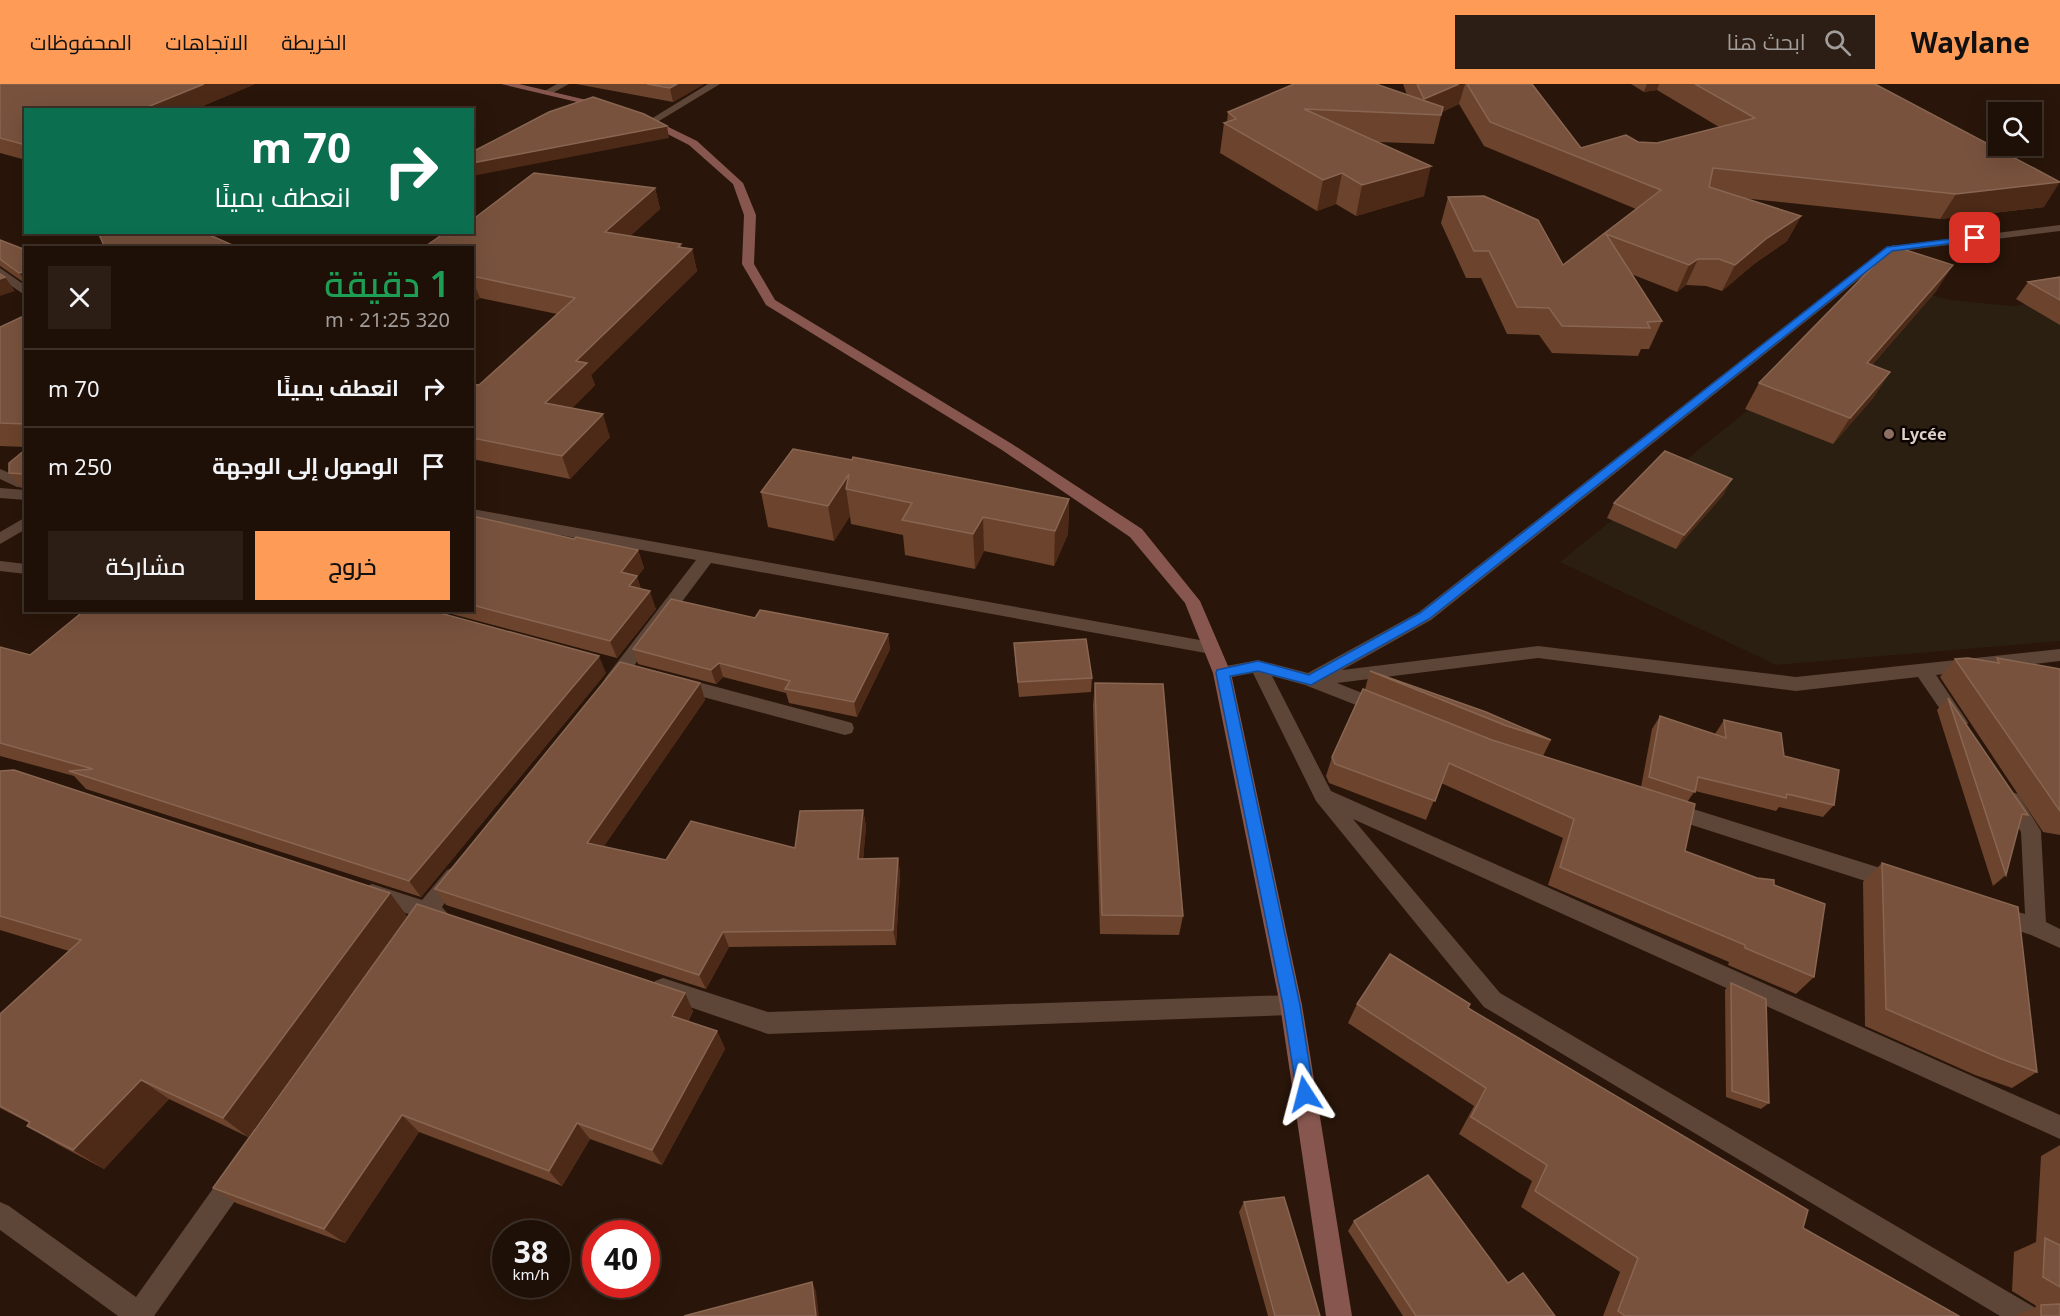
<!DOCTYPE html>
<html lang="ar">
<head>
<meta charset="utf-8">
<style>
	:root { --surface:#1f1007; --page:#2c1e15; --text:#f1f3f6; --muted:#a19d9b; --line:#3c3028; --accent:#fe9c57 }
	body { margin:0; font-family:"Noto Sans",Cairo,sans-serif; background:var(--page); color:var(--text); direction:rtl; height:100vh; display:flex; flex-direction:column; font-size:22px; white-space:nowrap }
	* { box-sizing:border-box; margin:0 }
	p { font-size:20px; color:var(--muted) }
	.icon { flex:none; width:33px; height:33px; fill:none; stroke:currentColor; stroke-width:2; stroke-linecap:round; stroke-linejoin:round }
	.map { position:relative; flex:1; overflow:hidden; direction:ltr }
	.details { position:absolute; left:24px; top:162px; width:450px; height:366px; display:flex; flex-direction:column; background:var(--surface); border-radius:0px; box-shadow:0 6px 24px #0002,0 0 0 2px var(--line); direction:rtl }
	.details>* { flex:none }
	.hud { position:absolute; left:24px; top:24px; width:450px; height:126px; border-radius:0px; box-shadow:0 6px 24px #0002,0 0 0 2px var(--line); direction:rtl; background:#0b6e4f; color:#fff; overflow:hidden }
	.fabs { position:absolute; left:1988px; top:18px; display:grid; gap:12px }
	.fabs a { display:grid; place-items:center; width:54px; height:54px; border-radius:0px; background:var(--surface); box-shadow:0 6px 24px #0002,0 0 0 2px var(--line); font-size:30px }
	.speed { position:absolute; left:492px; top:1136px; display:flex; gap:12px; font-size:30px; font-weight:700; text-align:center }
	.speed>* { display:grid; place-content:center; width:78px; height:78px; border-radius:50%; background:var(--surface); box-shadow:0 6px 24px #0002,0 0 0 2px var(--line); line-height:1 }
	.speed small { font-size:15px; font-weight:400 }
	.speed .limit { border:9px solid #d22; background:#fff; color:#111 }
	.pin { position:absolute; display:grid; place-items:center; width:51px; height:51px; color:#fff; margin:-26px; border-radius:12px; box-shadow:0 3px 9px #0006 }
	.me { position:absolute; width:66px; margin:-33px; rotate:351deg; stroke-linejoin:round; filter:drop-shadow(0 0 4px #0008) }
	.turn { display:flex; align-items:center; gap:21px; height:126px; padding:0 24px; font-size:27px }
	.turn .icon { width:78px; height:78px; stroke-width:2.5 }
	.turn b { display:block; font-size:42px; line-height:51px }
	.round { display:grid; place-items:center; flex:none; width:63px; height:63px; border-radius:0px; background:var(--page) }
	.head { display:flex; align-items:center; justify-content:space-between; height:102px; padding:0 24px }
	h1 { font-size:36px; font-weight:600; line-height:45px; color:#1e9e55 }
	.action { display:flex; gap:12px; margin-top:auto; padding:12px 24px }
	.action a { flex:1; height:69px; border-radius:0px; background:var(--accent); color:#111; font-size:24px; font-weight:600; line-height:69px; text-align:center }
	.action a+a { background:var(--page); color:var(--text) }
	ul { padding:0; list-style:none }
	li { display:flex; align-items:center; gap:18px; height:78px; padding:0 24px; border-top:2px solid var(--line) }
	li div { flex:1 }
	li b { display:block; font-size:22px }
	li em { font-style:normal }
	header { display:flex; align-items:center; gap:36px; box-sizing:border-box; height:84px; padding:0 30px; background:var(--accent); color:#111 }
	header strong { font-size:28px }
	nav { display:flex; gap:33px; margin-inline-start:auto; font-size:21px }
	.search { width:420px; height:54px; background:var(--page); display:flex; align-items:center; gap:15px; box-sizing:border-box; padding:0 21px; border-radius:0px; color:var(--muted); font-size:22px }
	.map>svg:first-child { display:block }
</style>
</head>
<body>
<header>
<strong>Waylane</strong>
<div class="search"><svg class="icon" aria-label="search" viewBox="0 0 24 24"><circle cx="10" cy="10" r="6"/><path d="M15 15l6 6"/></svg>ابحث هنا</div>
<nav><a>الخريطة</a><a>الاتجاهات</a><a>المحفوظات</a></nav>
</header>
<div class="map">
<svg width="2060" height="1232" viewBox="0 0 2060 1232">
	<rect width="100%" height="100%" fill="#291509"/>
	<!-- education -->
	<polygon fill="#2b1f11" points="1900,203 1950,216 2012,222 2060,215 2060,557 1776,581 1560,478"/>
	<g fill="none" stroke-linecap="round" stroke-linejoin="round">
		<!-- street -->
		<g fill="#5d4538" fill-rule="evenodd">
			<polygon points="557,0 569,0 549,11 541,9"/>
			<polygon points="708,0 720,0 654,40 646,38"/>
			<polygon points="2060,141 2060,147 1893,168 1431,536 1342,586 1538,562 1796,593 2060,565 2060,577 1936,591 1965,634 1968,639 1965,644 1959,646 1953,644 1918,593 1796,607 1538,574 1337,599 1385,618 1388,623 1385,628 1379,630 1305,601 1272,592 1331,707 2060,1031 2060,1055 1353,735 1500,909 2034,1223 2038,1232 2000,1232 1484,923 1316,717 1253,589 1222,595 1216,594 1213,589 1216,584 1258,576 1308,589 1419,528 1886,163"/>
			<polygon points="0,184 26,202 26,212 0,194"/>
			<polygon points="0,385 26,396 26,404 17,403 0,395"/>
			<polygon points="0,404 26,406 26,416 0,414"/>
			<polygon points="472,425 1211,558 1217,560 1220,564 1217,568 1211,570 711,479 618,603 612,604 606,603 603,598 606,593 696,476 472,435"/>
			<polygon points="26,433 26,445 0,460 0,448"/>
			<polygon points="0,477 26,480 26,490 0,487"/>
			<polygon points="679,593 845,637 852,639 854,644 852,649 845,651 673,605 670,600 673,595"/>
			<polygon points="2011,708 2018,710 2041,747 2046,838 2060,845 2060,864 2031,851 1989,837 1985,831 1989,825 1996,822 2025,830 2021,748 2001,716 2004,710"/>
			<polygon points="1671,718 1893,788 1900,791 1903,797 1900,803 1893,806 1664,732 1661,726 1664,720"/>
			<path d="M454,783L461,786L464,792L442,823L448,830L444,836L437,839L431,837C425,845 420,846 412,843L408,836L411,831L365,815L362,809L365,803L372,800L422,816L447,786Z"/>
			<polygon points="663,894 768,928 1291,911 1299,914 1302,921 1299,928 1291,931 768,950 655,911 652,904 655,897"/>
			<polygon points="238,1079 247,1082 250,1091 247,1100 154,1232 118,1232 0,1146 0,1118 9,1122 136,1213 229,1082"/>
		</g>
		<!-- secondary -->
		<g fill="#87574f" fill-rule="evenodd">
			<polygon points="501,0 519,0 612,22 607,25"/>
			<polygon points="644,34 650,34 697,57 743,99 756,131 754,180 775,216 1012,360 1142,445 1200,517 1231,589 1302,921 1352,1232 1326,1232 1280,921 1213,589 1185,519 1130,453 1002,366 766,221 742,180 744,131 733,100 689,61 644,38"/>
		</g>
	</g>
	<!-- wall -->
	<g fill="#6c432c">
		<polygon points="0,0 255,0 193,26 26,26 26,76 0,69"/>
		<polygon points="576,0 704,0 673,18"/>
		<polygon points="1403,0 1532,0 1581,64 1638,58 1657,59 1719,43 1657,6 1644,8 1631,0 1875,0 2044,123 1940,135 1742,114 1801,132 1787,157 1754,180 1722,207 1706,202 1686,201 1677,208 1631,190 1662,237 1649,265 1641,265 1638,272 1552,269 1539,251 1507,250 1481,194 1466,194 1441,139 1448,113 1563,181 1636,125 1484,62 1459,20 1442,28 1434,60 1378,58 1424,112 1356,132 1336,120 1317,127 1220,69 1224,39 1227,38 1228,28 1407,11"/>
		<polygon points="655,104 660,125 630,152 692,165 697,187 591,291 595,301 572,324 610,353 570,395 472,375 472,300 479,301 557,230 480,214 472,219 472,164 451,152"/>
		<polygon points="0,156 26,166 26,200 0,182"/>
		<polygon points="2060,193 2060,241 2016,215 2028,198"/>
		<polygon points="1937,206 1872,281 1890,288 1873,314 1833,360 1745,325 1759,299"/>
		<polygon points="26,231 26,363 0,362 0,243"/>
		<polygon points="26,365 26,409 9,389"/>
		<polygon points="852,376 1069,415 1068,450 1054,482 984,467 975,485 905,471 903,451 851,440 850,432 834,457 768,443 761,408"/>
		<polygon points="1724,410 1676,465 1607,434 1614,419"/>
		<polygon points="472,432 574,455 638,466 644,484 637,493 641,505 656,525 617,574 437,526 472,526"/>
		<polygon points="755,534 888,550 890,565 857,633 789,619 786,609 723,593 716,600 638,580 633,565"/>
		<polygon points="1014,559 1092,594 1091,608 1019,613 1015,574"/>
		<polygon points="0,563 30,571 606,589 421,813 86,705 74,692 0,672"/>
		<polygon points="1997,574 2060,585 2060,751 2043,748 1940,593 1955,575 1994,578"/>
		<polygon points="1370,587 1551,656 1543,672 1641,703 1652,645 1660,632 1715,650 1724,636 1784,672 1834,721 1823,733 1779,723 1776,727 1695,707 1687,718 1685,767 1774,801 1814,893 1796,910 1728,881 1729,878 1548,801 1563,754 1441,699 1426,736 1329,699 1326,692 1332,673 1365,605"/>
		<polygon points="700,599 705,616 604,762 666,776 795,764 863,726 866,742 863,775 898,774 900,790 896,861 729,863 706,905 446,821 435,805"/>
		<polygon points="1095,599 1183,832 1179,851 1100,850 1093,621"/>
		<polygon points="1948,614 2028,731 2020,738 2006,791 1993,802 1937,626"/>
		<polygon points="0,687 407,832 248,1053 169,1015 104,1085 59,1061 27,1042 29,1039 0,1024 0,930 69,867 0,846"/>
		<polygon points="1882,779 2037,988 2012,1004 1975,991 1865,942 1863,798"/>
		<polygon points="417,820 693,927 688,938 717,947 725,965 662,1081 590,1055 562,1102 419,1048 345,1159 236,1119 213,1104"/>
		<polygon points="1731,899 1769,1019 1761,1025 1726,1013 1725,906"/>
		<polygon points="1357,920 1468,924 1803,1144 1959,1232 1603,1232 1620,1188 1521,1123 1532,1097 1459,1050 1474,1022 1348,939"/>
		<polygon points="2060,1061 2060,1232 2015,1232 2036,1223 2035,1221 2012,1207 2014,1168 2036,1158 2041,1072"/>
		<polygon points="1244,1118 1320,1232 1268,1232 1239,1128"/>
		<polygon points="1354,1137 1508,1199 1555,1232 1403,1232 1348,1147"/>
	</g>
	<!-- shaded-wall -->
	<g fill="#4c2a17">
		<polygon points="204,0 255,0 193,26 140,26"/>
		<polygon points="677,0 704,0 673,18 670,4"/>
		<polygon points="1459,0 1465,0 1459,20 1436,31 1420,30 1424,15"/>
		<polygon points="1647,0 1659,0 1657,6 1644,8"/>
		<polygon points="667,42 669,54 472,92 472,79"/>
		<polygon points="1431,82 1424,112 1356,132 1362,101"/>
		<polygon points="1342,89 1336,120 1317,127 1323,96"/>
		<polygon points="2060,98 2044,123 1940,135 1956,110"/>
		<polygon points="655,104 660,125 611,170 605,148"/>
		<polygon points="1801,132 1787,157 1754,180 1722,207 1735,181 1767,154"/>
		<polygon points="681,160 684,173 692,165 697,187 591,291 595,301 554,342 545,319 576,277"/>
		<polygon points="1698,175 1686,201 1677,208 1689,181"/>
		<polygon points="1953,181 1937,206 1851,305 1867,279"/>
		<polygon points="26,187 26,198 19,189"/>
		<polygon points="5,193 15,207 0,212 0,195"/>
		<polygon points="472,194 480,214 472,219"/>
		<polygon points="1890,288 1873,314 1833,360 1850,334"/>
		<polygon points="603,330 610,353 570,395 562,372"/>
		<polygon points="849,390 846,405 850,432 834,457 828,422"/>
		<polygon points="1732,395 1724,410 1676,465 1684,451"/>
		<polygon points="1069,415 1068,450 1054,482 1055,447"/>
		<polygon points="983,433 984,467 975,485 973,450"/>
		<polygon points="638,466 644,484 637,493 643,510 635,520 621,488"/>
		<polygon points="650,507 656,525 617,574 610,557"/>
		<polygon points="888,550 890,565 857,633 854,618"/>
		<polygon points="599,572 606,589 421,813 409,797"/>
		<polygon points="719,579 723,593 716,600 711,586"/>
		<polygon points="700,599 705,616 595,775 587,759"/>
		<polygon points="863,726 866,742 862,791 858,775"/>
		<polygon points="898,774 900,790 896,861 893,846"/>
		<polygon points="390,809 407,832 248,1053 223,1034"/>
		<polygon points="723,848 729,863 706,905 699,891"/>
		<polygon points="685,909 693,927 681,950 672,932"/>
		<polygon points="717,947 725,965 662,1081 652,1066"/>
		<polygon points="141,996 169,1015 104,1085 73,1066"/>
		<polygon points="402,1031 419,1048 345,1159 324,1145"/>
		<polygon points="577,1039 590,1055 562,1102 549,1087"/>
		<polygon points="812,1198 816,1207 819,1232 816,1232"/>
	</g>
	<!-- building -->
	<g fill="#78523d" stroke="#886652" stroke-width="1.5">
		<polygon points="0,0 204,0 140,26 26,26 26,61 0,54"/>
		<polygon points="647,0 677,0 670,4"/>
		<polygon points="1294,0 1376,0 1443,23 1441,31 1304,25 1431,82 1362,101 1342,89 1323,96 1224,39 1236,35 1228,28"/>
		<polygon points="1417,0 1459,0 1424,15"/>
		<polygon points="1467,0 1532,0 1581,64 1626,51 1638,58 1657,59 1755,34 1695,0 1875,0 2060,98 1956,110 1713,84 1709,103 1801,132 1767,154 1735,181 1719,175 1698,175 1689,181 1606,150 1662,237 1647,238 1650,244 1562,242 1549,224 1517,223 1489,167 1474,167 1448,113 1484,112 1538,136 1563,181 1661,106 1490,38"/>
		<polygon points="593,13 644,30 667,42 472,79 472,68 549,28"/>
		<polygon points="534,89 655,104 605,148 681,160 678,163 692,165 576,277 587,279 545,319 603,330 562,372 472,354 472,300 479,301 575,214 472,192 472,164 423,164 443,150 451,152 455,148 472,148 472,136"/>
		<polygon points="98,148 203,148 239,164 105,164"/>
		<polygon points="0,156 26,166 26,187 19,189 0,175"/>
		<polygon points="1893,162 1953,181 1867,279 1890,288 1850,334 1759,299"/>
		<polygon points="0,190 5,193 0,195"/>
		<polygon points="2060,193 2060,216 2028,198"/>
		<polygon points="26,231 26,340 0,339 0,243"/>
		<polygon points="26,365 26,390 9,389 9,379"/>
		<polygon points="793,365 852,376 853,373 1069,415 1055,447 983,433 973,450 902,436 912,419 846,405 849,390 828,422 761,408"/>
		<polygon points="1665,367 1732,395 1684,451 1614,419"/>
		<polygon points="472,432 574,455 576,453 638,466 621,488 637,492 629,502 650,507 610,557 472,521"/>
		<polygon points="671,515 755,534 760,526 888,550 854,618 785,605 790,597 719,579 711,586 633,565"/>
		<polygon points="85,526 429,526 599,572 409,797 69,687 93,685 0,659 0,563 30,571"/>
		<polygon points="1086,555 1092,594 1018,598 1014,559"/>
		<polygon points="1968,574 1999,579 1997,574 2060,585 2060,727 1955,575"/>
		<polygon points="620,578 700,599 587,759 666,776 691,737 795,764 800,727 863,726 858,775 898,774 893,846 723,848 699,891 435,805"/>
		<polygon points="1370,587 1486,628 1551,656 1507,642"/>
		<polygon points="1095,599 1163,600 1183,832 1102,831"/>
		<polygon points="1363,605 1492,656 1695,720 1685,767 1757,794 1774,796 1774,801 1825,820 1814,893 1745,864 1745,861 1560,783 1574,735 1449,679 1435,717 1335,680 1332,673"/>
		<polygon points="1948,614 2028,731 2022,730 2006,791"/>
		<polygon points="1660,632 1726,654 1724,636 1781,649 1784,672 1839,686 1834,721 1787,710 1786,714 1698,693 1695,708 1649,693"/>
		<polygon points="14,686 390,809 223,1034 141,996 73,1066 27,1042 30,1038 0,1022 0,930 81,856 0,832 0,687"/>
		<polygon points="1882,779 2018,823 2037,988 1999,974 1886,925"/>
		<polygon points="417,820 685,909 672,932 717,947 652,1066 577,1039 549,1087 402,1031 324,1145 213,1104"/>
		<polygon points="1390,870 1470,920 1468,924 1808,1126 1803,1144 1959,1232 1625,1232 1618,1227 1638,1174 1535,1107 1547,1081 1471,1033 1486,1004 1357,920"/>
		<polygon points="1731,899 1766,915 1769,1019 1732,1007"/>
		<polygon points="1428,1091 1508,1199 1523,1189 1555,1232 1416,1232 1354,1137"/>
		<polygon points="1284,1113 1320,1232 1275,1232 1244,1118"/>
		<polygon points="2045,1154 2060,1161 2060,1203 2043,1193"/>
		<polygon points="812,1198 816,1232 684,1232"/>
		<polygon points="2060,1220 2060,1232 2041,1232 2041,1221"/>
	</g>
	<!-- route -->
	<polygon fill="#1a73e8" stroke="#114b97" stroke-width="1.5" points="1975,152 1978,153 1978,156 1892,167 1429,535 1311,601 1258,587 1230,592 1300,921 1314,1010 1311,1016 1305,1019 1298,1016 1283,921 1216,589 1217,586 1258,577 1309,591 1420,529 1887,163"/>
	<!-- markers -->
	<circle fill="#8d6e63" stroke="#0b0402" stroke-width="2" cx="1889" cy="350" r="6"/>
	<g text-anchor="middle" stroke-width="5" stroke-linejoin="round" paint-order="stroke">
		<!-- far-poi labels -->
		<g font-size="16" font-weight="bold" fill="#dfd0c8" stroke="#0b0402" text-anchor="start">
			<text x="1901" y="356">Lycée</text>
		</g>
	</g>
</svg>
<div class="fabs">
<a><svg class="icon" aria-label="search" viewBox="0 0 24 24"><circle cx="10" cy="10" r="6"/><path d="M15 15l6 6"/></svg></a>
</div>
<div class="speed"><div>38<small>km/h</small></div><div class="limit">40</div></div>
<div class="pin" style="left:1975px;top:154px;background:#d93025"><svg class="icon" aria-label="arrive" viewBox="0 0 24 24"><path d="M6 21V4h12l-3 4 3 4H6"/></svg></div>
<svg class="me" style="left:1305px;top:1010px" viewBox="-20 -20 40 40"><path d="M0-17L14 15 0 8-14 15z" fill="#1a73e8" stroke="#fff" stroke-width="4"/></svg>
<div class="hud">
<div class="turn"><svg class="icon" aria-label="right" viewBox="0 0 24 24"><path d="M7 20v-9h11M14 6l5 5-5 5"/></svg><div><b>70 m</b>انعطف يمينًا</div></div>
</div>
<section class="details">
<div class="head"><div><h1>1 دقيقة</h1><p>320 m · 21:25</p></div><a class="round"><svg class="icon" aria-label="close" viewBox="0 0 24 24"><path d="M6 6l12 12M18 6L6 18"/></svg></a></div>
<ul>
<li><svg class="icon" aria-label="right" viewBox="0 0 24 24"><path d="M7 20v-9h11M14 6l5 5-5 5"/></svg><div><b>انعطف يمينًا</b></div><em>70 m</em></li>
<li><svg class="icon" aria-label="arrive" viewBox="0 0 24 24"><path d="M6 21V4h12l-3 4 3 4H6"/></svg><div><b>الوصول إلى الوجهة</b></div><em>250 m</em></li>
</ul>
<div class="action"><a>خروج</a><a>مشاركة</a></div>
</section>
</div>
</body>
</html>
